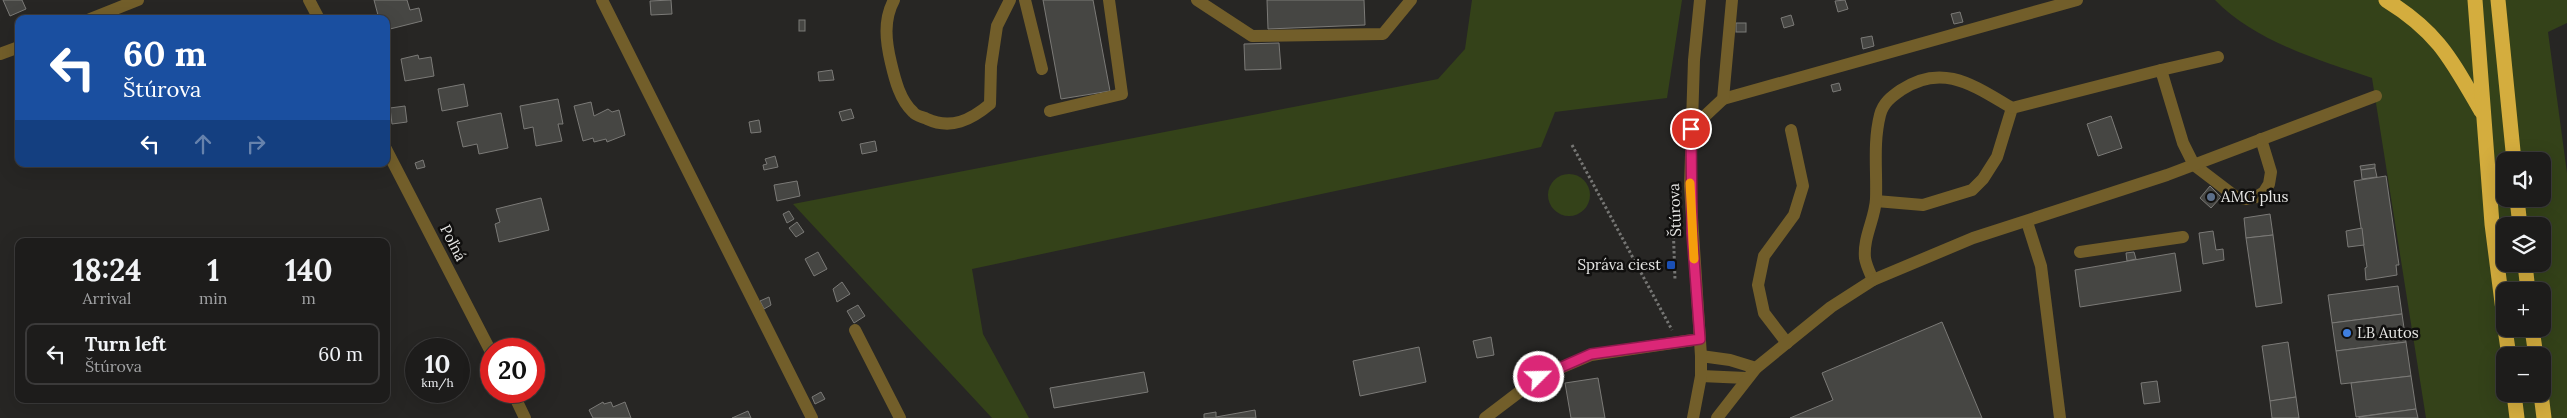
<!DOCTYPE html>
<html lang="en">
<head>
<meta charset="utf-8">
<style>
	:root { --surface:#1d1c1b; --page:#252524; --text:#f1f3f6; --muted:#a0a1a3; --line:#3b3a3a }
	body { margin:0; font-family:Lora,serif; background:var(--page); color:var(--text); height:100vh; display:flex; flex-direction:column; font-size:19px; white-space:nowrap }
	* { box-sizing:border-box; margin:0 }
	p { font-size:16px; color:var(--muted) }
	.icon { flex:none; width:28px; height:28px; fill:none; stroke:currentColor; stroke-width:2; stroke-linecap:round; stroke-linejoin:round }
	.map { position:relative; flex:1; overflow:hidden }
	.side { position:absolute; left:15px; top:238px; width:375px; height:165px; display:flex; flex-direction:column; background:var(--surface); border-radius:10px; box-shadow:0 5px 20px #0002,0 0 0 1px var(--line) }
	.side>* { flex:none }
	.hud { position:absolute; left:15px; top:15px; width:375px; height:152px; border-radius:10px; box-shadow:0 5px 20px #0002,0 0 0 1px var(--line); background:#1a4fa0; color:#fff; overflow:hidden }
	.tools { position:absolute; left:2496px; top:152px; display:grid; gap:10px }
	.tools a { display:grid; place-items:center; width:55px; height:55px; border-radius:10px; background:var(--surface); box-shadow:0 5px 20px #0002,0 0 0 1px var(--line); font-size:25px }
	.speed { position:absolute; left:405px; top:338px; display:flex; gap:10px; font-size:25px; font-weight:700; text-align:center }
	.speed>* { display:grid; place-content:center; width:65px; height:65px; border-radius:50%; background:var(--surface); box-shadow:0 5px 20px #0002,0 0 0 1px var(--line); line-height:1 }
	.speed small { font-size:12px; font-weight:400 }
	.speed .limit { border:8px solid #d22; background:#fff; color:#111 }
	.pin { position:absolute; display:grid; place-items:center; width:42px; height:42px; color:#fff; margin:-21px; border:2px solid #fff; border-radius:50%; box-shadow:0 1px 5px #0007 }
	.me { position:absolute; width:55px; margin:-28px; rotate:67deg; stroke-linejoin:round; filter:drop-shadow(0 0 4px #0008) }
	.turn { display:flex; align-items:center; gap:18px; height:105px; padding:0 25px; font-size:22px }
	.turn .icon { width:65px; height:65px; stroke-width:2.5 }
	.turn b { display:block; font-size:35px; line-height:42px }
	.lanes { display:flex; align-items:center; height:48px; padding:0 25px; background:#0003; justify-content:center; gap:25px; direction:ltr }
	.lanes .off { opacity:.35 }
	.eta { display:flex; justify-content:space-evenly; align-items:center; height:85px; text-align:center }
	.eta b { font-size:30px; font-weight:800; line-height:35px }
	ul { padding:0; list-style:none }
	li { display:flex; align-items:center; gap:15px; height:62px; margin:0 10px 8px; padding:0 15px; border:2px solid var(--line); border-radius:10px }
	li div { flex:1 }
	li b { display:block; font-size:19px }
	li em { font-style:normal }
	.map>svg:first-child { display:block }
</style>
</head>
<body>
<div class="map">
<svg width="2567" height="418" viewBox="0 0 2567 418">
	<rect width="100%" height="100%" fill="#272624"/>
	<!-- green -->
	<g fill="#344219" fill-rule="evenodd">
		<polygon points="1472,0 1682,0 1667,98 1555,112 1541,147 972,269 983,334 1029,418 992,418 793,204 1438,79 1465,49"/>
		<path d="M2215,0H2567V23L2548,32L2567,173V418H2426L2372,78C2320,61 2253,40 2215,0ZM2505,161H2542V199H2505ZM2505,226H2542V264H2505ZM2505,291H2542V329H2505ZM2505,356H2542V394H2505Z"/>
		<circle cx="1569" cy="195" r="21"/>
	</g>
	<!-- building -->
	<g fill="#464643" stroke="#7b7a77">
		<polygon points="3,0 22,0 26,9 10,16"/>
		<polygon points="374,0 407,0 410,10 419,8 422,21 386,30 386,19 379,19"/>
		<polygon points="671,0 672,14 651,15 650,1"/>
		<polygon points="1043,0 1093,0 1110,91 1061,99"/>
		<polygon points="1267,0 1364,0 1365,25 1268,29"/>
		<polygon points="1845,0 1848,9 1838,12 1835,1"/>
		<polygon points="1960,12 1963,22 1954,24 1951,14"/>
		<polygon points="1791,15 1794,25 1784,28 1781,18"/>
		<rect x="799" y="20" width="6" height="11"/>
		<rect x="1736" y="23" width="10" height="9"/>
		<polygon points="1872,36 1874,46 1863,49 1861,38"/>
		<polygon points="1279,43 1281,69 1245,70 1244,44"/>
		<polygon points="418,55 419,59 431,57 434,76 405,81 401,59"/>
		<polygon points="832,70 834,80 819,81 818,72"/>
		<polygon points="1839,83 1841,90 1833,92 1831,85"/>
		<polygon points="464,84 468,106 442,111 438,89"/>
		<polygon points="558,99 563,124 558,124 562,141 536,146 533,127 524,129 520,106"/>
		<polygon points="591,102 594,116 608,109 612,112 619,110 625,135 607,142 606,139 594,142 593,138 583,141 574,106"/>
		<polygon points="405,106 407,122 392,124 390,108"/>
		<polygon points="851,109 854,118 842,121 839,112"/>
		<polygon points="501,113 508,148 479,154 477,144 463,147 457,122"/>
		<polygon points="2111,116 2122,148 2098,156 2087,124"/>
		<polygon points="759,120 761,132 751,133 749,122"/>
		<polygon points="875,141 877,151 862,154 860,144"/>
		<polygon points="775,156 778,167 764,170 763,165 767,164 765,159"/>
		<polygon points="423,160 425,167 417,169 415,163"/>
		<polygon points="2375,164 2375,168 2361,170 2360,166"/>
		<polygon points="2375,168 2377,177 2362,179 2361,170"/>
		<polygon points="2386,176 2399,265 2396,265 2397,275 2366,280 2365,268 2367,267 2354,181"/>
		<polygon points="797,181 800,196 777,201 774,185"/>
		<polygon points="2210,186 2221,197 2211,208 2200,198"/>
		<polygon points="541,198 549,230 499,242 495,224 500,222 496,209"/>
		<polygon points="789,211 794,219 787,223 783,214"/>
		<polygon points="2270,214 2273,235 2246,238 2244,218"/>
		<polygon points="797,222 804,232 796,237 789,228"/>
		<polygon points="2362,228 2364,245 2348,247 2346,231"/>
		<polygon points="2213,231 2216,250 2223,249 2224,260 2203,264 2199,233"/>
		<polygon points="2273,235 2282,303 2256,307 2246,238"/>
		<polygon points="818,252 827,269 814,276 805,259"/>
		<polygon points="2134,252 2136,259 2127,261 2126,253"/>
		<polygon points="2175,253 2181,291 2080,307 2075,270"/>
		<polygon points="842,282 850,294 837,302 833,289"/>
		<polygon points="2398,286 2402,314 2332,323 2328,295"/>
		<polygon points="769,297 771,305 764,309 760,301"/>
		<polygon points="858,305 865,316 854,323 847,311"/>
		<polygon points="2402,314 2406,342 2336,351 2332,323"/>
		<polygon points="1942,322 1982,418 1790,418 1833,400 1822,373"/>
		<polygon points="1491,337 1494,355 1477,358 1473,341"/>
		<polygon points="2288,342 2296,397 2270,401 2262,346"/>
		<polygon points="2406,342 2411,376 2341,384 2336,351"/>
		<polygon points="1419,347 1426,382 1360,396 1353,361"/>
		<polygon points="1144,372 1148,392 1054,408 1050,388"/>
		<polygon points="2411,376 2416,409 2356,417 2351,383"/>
		<polygon points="1598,378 1605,418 1571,418 1565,383"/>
		<polygon points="2157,381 2160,402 2144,404 2141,383"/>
		<polygon points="821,392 825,399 815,404 812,397"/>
		<polygon points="2296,397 2299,418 2272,418 2270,401"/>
		<polygon points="603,402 604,404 611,402 613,407 625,402 631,418 593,418 589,410"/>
		<polygon points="2416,409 2418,418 2359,418 2359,417"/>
		<polygon points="1255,410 1256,418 1204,418 1204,414 1216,412 1216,417"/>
		<polygon points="748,411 751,418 732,418"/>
	</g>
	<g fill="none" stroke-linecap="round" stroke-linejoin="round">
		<!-- path -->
		<g stroke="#767674" stroke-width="3" stroke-dasharray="2.5 2.5" stroke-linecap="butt">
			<polyline points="1572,145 1672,330"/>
			<polyline points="1673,221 1675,280"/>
		</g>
		<!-- minor -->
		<g stroke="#725e2a" stroke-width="12">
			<polyline points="309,0 319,19"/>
			<polyline points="602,0 812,418"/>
			<path d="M894,0C883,20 886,42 891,63C895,80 900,100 913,112C916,116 923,117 927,119C951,130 971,120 990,104L991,66L997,26L1010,0"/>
			<polyline points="1025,0 1042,69"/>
			<polyline points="1197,0 1252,36 1383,34 1411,0"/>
			<polyline points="90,19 138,0"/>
			<polyline points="0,54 19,47"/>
			<polyline points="2161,70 2218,57"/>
			<polyline points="1723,99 2077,0"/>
			<polyline points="1050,111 1122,94 1109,0"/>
			<polyline points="1691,129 1723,99 1732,0"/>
			<polyline points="386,149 491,352"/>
			<polyline points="1876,201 1923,205 1972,190 1983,179 1997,157 2012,108"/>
			<polyline points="2027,222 2041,266 2060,418"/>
			<polyline points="2080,252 2183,237"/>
			<path d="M1873,280C1870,273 1866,265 1865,258C1863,237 1875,219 1876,199C1877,170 1873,143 1880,115C1883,103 1891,97 1901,90C1943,62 1974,86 2012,108L2161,70L2183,143L2194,165L2236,197L2246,199L2256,197L2264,192L2269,184L2271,172L2261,139"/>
			<polyline points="855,330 900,418"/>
			<polyline points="1787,343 1764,313 1758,285 1764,256 1794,215 1803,186 1791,130"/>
			<polyline points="1701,356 1730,360 1756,368"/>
			<polyline points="1701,376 1746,378"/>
			<polyline points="512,391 525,418"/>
			<polyline points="1485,418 1539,377 1591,355 1700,339"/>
			<polyline points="1693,418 1701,376 1701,356 1690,186 1694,60 1700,0"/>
			<polyline points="1717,418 1756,368 1831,307 1873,280 1973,238 2167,175 2376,96"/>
		</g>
		<!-- highway -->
		<g stroke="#d4ad3e" stroke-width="15">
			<path d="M2386,0C2438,32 2451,59 2481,111"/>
			<polyline points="2475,0 2492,224 2505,326"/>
			<polyline points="2498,0 2514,161"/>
			<polyline points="2517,199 2520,226"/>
			<polyline points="2525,264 2528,291"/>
			<polyline points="2505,329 2509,356"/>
			<polyline points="2532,329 2536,356"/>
			<polyline points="2514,394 2517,418"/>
			<polyline points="2541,394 2544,418"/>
		</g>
	</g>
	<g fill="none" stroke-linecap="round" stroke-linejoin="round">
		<defs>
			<polyline id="route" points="1539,377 1591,354 1700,339 1692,233 1691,129"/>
		</defs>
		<!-- route casing -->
		<use href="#route" stroke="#8e194d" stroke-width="12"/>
		<!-- route -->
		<use href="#route" stroke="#db2777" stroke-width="9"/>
		<!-- slow -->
		<polyline stroke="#f59e0b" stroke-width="9" points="1690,183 1694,259"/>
	</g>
	<!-- markers -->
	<circle fill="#5c6f8a" stroke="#100f0e" stroke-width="2" cx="2211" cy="197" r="5"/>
	<rect fill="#1a4fb4" stroke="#100f0e" stroke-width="2" x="1666" y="260" width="10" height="10" rx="2.5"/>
	<circle fill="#3f7fe0" stroke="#100f0e" stroke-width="2" cx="2347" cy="333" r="5"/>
	<g text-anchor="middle" stroke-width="5" stroke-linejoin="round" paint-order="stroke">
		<!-- poi labels -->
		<g font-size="15" fill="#e6e6e4" stroke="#100f0e" text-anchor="start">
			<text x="2221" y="202">AMG plus</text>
			<text x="1661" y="270" text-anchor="end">Správa ciest</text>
			<text x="2357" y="338">LB Autos</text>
		</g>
		<!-- street labels -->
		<g font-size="15" fill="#e6e6e4" stroke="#100f0e">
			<text transform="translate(1675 210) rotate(-92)" y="5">Štúrova</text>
			<text transform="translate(453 243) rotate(63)" y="5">Poľná</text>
		</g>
	</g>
</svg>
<div class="tools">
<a><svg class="icon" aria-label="sound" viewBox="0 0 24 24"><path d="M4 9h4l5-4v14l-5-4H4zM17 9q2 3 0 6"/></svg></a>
<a><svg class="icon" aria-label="layers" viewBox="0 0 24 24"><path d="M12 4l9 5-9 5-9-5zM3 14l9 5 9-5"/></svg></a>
<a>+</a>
<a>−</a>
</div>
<div class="speed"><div>10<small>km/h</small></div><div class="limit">20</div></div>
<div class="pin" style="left:1691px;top:129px;background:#d93025"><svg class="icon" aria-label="arrive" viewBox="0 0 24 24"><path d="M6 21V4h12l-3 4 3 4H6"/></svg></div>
<svg class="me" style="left:1539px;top:377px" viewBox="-20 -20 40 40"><circle r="17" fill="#db2777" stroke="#fff" stroke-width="3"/><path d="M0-11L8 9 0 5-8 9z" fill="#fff"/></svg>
<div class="hud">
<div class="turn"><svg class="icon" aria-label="left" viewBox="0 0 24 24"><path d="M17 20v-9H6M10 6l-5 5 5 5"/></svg><div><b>60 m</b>Štúrova</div></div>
<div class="lanes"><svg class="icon" aria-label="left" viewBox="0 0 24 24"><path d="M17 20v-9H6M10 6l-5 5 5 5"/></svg><svg class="icon off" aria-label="ahead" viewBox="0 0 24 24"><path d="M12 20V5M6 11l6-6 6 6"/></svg><svg class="icon off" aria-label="right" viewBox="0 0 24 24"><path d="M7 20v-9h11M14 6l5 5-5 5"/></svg></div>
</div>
<section class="side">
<div class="eta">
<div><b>18:24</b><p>Arrival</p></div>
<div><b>1</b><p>min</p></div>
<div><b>140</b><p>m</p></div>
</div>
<ul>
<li><svg class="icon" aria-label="left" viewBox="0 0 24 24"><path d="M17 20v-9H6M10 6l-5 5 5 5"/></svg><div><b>Turn left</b><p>Štúrova</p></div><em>60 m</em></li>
</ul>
</section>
</div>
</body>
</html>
